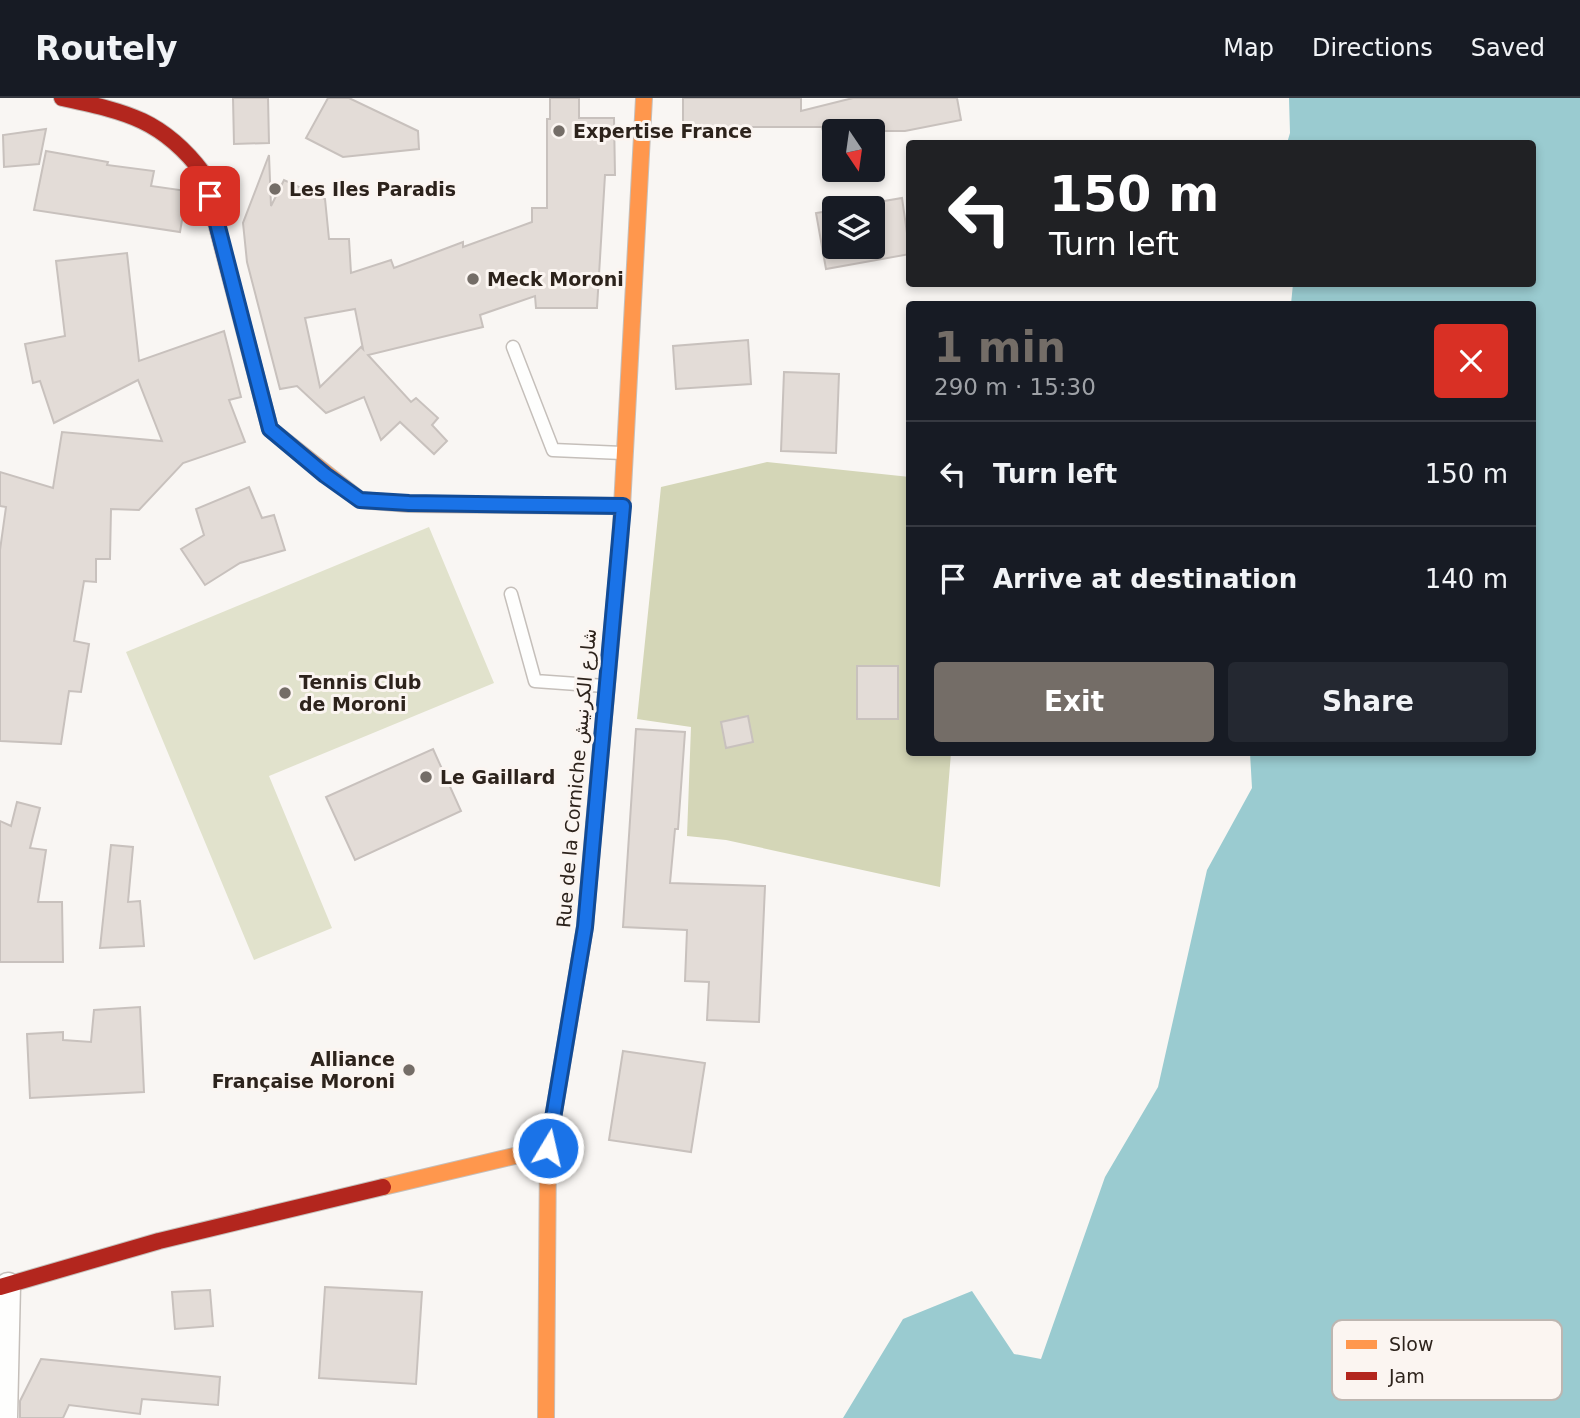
<!DOCTYPE html>
<html lang="en">
<head>
<meta charset="utf-8">
<style>
	:root { --surface:#171b24; --page:#242831; --text:#f1f3f6; --muted:#9ea1a6; --line:#363941; --accent:#746d67 }
	body { margin:0; font-family:"DejaVu Sans",Cairo,sans-serif; background:var(--page); color:var(--text); height:100vh; display:flex; flex-direction:column; font-size:26px; white-space:nowrap }
	* { box-sizing:border-box; margin:0 }
	p { font-size:23px; color:var(--muted) }
	.icon { flex:none; width:38px; height:38px; fill:none; stroke:currentColor; stroke-width:2; stroke-linecap:round; stroke-linejoin:round }
	.map { position:relative; flex:1; overflow:hidden }
	.details { position:absolute; left:906px; top:203px; width:630px; height:455px; display:flex; flex-direction:column; background:var(--surface); border-radius:7px; box-shadow:0 4px 10px #0003 }
	.details>* { flex:none }
	.top-card { position:absolute; left:906px; top:42px; width:630px; height:147px; border-radius:7px; box-shadow:0 4px 10px #0003; background:#202124; color:#fff; overflow:hidden }
	.needle { width:46px; rotate:167deg }
	.fabs { position:absolute; left:822px; top:21px; display:grid; gap:14px }
	.fabs a { display:grid; place-items:center; width:63px; height:63px; border-radius:7px; background:var(--surface); box-shadow:0 4px 10px #0003; font-size:35px }
	.pin { position:absolute; display:grid; place-items:center; width:60px; height:60px; color:#fff; margin:-30px; border-radius:14px; box-shadow:0 4px 10px #0006 }
	.me { position:absolute; width:77px; margin:-38px; rotate:9deg; stroke-linejoin:round; filter:drop-shadow(0 0 5px #0008) }
	.turn { display:flex; align-items:center; gap:24px; height:147px; padding:0 28px; font-size:32px }
	.turn .icon { width:91px; height:91px; stroke-width:2.5 }
	.turn b { display:block; font-size:49px; line-height:60px }
	.round { display:grid; place-items:center; flex:none; width:74px; height:74px; border-radius:7px; background:var(--page) }
	.summary { display:flex; align-items:center; justify-content:space-between; height:119px; padding:0 28px }
	h1 { font-size:42px; font-weight:700; line-height:52px; color:var(--accent) }
	.cta { display:flex; gap:14px; margin-top:auto; padding:14px 28px }
	.cta a { flex:1; height:80px; border-radius:7px; background:var(--accent); color:#fff; font-size:28px; font-weight:700; line-height:80px; text-align:center }
	.cta a+a { background:var(--page); color:var(--text) }
	ul { padding:0; list-style:none }
	li { display:flex; align-items:center; gap:21px; height:105px; padding:0 28px; border-top:2px solid var(--line) }
	li div { flex:1 }
	li b { display:block; font-size:26px }
	li em { font-style:normal }
	header { display:flex; align-items:center; gap:42px; box-sizing:border-box; height:98px; padding:0 35px; background:var(--surface); border-bottom:2px solid var(--line) }
	header strong { font-size:33px }
	nav { display:flex; gap:38px; margin-inline-start:auto; font-size:24px }
	.map>svg:first-child { display:block }
</style>
</head>
<body>
<header>
<strong>Routely</strong>
<nav><a>Map</a><a>Directions</a><a>Saved</a></nav>
</header>
<div class="map">
<svg width="1580" height="1320" viewBox="0 0 1580 1320">
	<rect width="100%" height="100%" fill="#f9f6f3"/>
	<!-- green -->
	<polygon fill="#e1e2cc" points="429,429 494,585 269,678 332,830 254,862 126,554"/>
	<!-- forest -->
	<polygon fill="#d4d6b7" points="767,364 910,379 910,654 951,655 940,789 726,742 687,738 691,629 637,621 661,389"/>
	<!-- water -->
	<polygon fill="#9acbd0" points="1289,0 1580,0 1580,1320 843,1320 903,1221 972,1193 1014,1256 1041,1261 1105,1079 1158,989 1207,772 1252,690 1250,655 1533,654 1533,206 1291,206 1293,186 1533,186 1533,46 1287,45 1290,35"/>
	<!-- building -->
	<g fill="#e3dcd7" stroke="#c8c1bd" stroke-width="2" fill-rule="evenodd">
		<polygon points="233,0 268,0 269,45 234,46"/>
		<polygon points="328,0 349,0 418,33 419,51 343,59 306,40"/>
		<path d="M550,0H579V20H614L615,77H605L597,210H536L535,198L480,217L483,229L368,257L411,304L416,300L438,320L432,327L447,343L434,356L400,324L381,342L364,299L326,315L297,288L280,291L247,164L243,125L269,57L271,108L284,82L325,101L329,141H349L351,175L391,162L394,170L463,144V149L532,124V110H547V21H550ZM355,211L363,251L361,249L320,289L305,220Z"/>
		<polygon points="683,0 801,0 801,13 853,0 957,0 961,22 905,33 823,33 822,29 683,29"/>
		<polygon points="46,31 39,66 4,69 3,37"/>
		<polygon points="46,53 108,64 107,67 154,73 151,88 187,93 180,134 34,112"/>
		<polygon points="902,100 910,156 826,171 816,115 835,112 835,149 873,149 873,110 843,110"/>
		<polygon points="127,155 139,263 224,233 241,299 229,302 245,344 183,365 139,412 111,411 110,461 96,461 96,484 84,483 74,543 89,546 81,594 69,593 61,646 0,643 0,452 6,409 0,408 0,374 53,390 62,334 162,343 138,282 54,325 40,283 33,285 25,246 65,238 56,163"/>
		<polygon points="748,242 751,286 676,291 673,248"/>
		<polygon points="784,274 839,276 836,355 781,353"/>
		<polygon points="249,389 262,420 274,417 285,452 240,465 205,487 181,451 204,437 196,411"/>
		<rect x="857" y="568" width="41" height="53"/>
		<polygon points="748,618 753,644 726,650 721,624"/>
		<polygon points="636,631 685,634 678,731 675,731 670,785 765,788 759,924 707,922 709,884 685,883 687,832 623,829"/>
		<polygon points="433,651 461,713 355,762 326,699"/>
		<polygon points="17,704 40,710 30,750 46,752 38,804 62,804 63,864 0,864 0,723 11,728"/>
		<polygon points="111,747 133,749 128,804 140,803 144,848 100,850"/>
		<polygon points="140,909 144,994 30,1000 27,936 63,934 63,942 91,944 94,912"/>
		<polygon points="623,953 705,965 691,1054 609,1042"/>
		<polygon points="325,1189 422,1194 416,1286 319,1280"/>
		<polygon points="210,1192 213,1228 175,1231 172,1194"/>
		<polygon points="41,1261 220,1279 218,1307 142,1301 140,1316 69,1307 63,1320 20,1320 20,1303"/>
	</g>
	<g fill="none" stroke-linecap="round" stroke-linejoin="round">
		<defs>
			<g id="lane">
				<polyline points="513,249 553,352 622,355"/>
				<polyline points="511,496 535,583 605,588"/>
			</g>
			<polyline id="street" points="5,1320 8,1187"/>
			<g id="slow">
				<polyline points="270,331 360,402 409,406 623,408"/>
				<polyline points="620,446 644,0"/>
				<polyline points="383,1089 548,1050"/>
				<polyline points="546,1320 548,1050 585,829 594,727"/>
			</g>
			<g id="jam">
				<path d="M62,0C126,14 162,21 203,75L270,331"/>
				<polyline points="594,727 620,446"/>
				<polyline points="0,1189 159,1143 383,1089"/>
			</g>
		</defs>
		<!-- lane casing -->
		<use href="#lane" stroke="#c5bfba" stroke-width="15"/>
		<!-- street casing -->
		<use href="#street" stroke="#c5bfba" stroke-width="27"/>
		<!-- slow casing -->
		<use href="#slow" stroke="#c5bfba" stroke-width="18"/>
		<!-- jam casing -->
		<use href="#jam" stroke="#c5bfba" stroke-width="18"/>
		<!-- lane -->
		<use href="#lane" stroke="#fefefd" stroke-width="12"/>
		<!-- street -->
		<use href="#street" stroke="#fefefd" stroke-width="24"/>
		<!-- slow -->
		<use href="#slow" stroke="#ff974d" stroke-width="16"/>
		<!-- jam -->
		<use href="#jam" stroke="#b3261e" stroke-width="16"/>
	</g>
	<g fill="none" stroke-linecap="round" stroke-linejoin="round">
		<defs>
			<polyline id="route" points="210,98 270,331 325,377 360,402 409,405 623,408 585,829 548,1050"/>
		</defs>
		<!-- route casing -->
		<use href="#route" stroke="#114b97" stroke-width="18"/>
		<!-- route -->
		<use href="#route" stroke="#1a73e8" stroke-width="12"/>
	</g>
	<!-- markers -->
	<g fill="#746d67" stroke="#fbf5f1" stroke-width="2.5">
		<circle cx="559" cy="33" r="7"/>
		<circle cx="275" cy="91" r="7"/>
		<circle cx="473" cy="181" r="7"/>
		<circle cx="285" cy="595" r="7"/>
		<circle cx="426" cy="679" r="7"/>
		<circle cx="409" cy="972" r="7"/>
	</g>
	<g text-anchor="middle" stroke-width="6" stroke-linejoin="round" paint-order="stroke">
		<!-- poi labels -->
		<g font-size="19" font-weight="bold" fill="#2d231c" stroke="#fbf5f1" text-anchor="start">
			<text x="573" y="40">Expertise France</text>
			<text x="289" y="98">Les Iles Paradis</text>
			<text x="487" y="188">Meck Moroni</text>
			<text x="299" y="591">Tennis Club<tspan x="299" dy="22">de Moroni</tspan></text>
			<text x="440" y="686">Le Gaillard</text>
			<text x="395" y="968" text-anchor="end">Alliance<tspan x="395" dy="22">Française Moroni</tspan></text>
		</g>
		<!-- street labels -->
		<g font-size="19" fill="#2d231c" stroke="#fbf5f1">
			<text transform="translate(576 680) rotate(-85)" y="7">Rue de la Corniche شارع الكرنيش</text>
		</g>
	</g>
	<!-- legend -->
	<rect x="1332" y="1222" width="230" height="80" rx="10" fill="#fbf5f1" stroke="#bdb6b1" stroke-width="2"/>
	<rect x="1346" y="1242" width="31" height="9" fill="#ff974d"/>
	<rect x="1346" y="1274" width="31" height="8" fill="#b3261e"/>
	<g font-size="19" fill="#2d231c">
		<text x="1389" y="1253">Slow</text>
		<text x="1389" y="1285">Jam</text>
	</g>
</svg>
<div class="fabs">
<a><svg class="needle" viewBox="-14 -14 28 28"><path d="M0-13l5 13h-10z" fill="#e53935"/><path d="M0 13l5-13h-10z" fill="#9ea1a6"/></svg></a>
<a><svg class="icon" aria-label="layers" viewBox="0 0 24 24"><path d="M12 4l9 5-9 5-9-5zM3 14l9 5 9-5"/></svg></a>
</div>
<div class="pin" style="left:210px;top:98px;background:#d93025"><svg class="icon" aria-label="arrive" viewBox="0 0 24 24"><path d="M6 21V4h12l-3 4 3 4H6"/></svg></div>
<svg class="me" style="left:548px;top:1050px" viewBox="-20 -20 40 40"><circle r="17" fill="#1a73e8" stroke="#fff" stroke-width="3"/><path d="M0-11L8 9 0 5-8 9z" fill="#fff"/></svg>
<div class="top-card">
<div class="turn"><svg class="icon" aria-label="left" viewBox="0 0 24 24"><path d="M17 20v-9H6M10 6l-5 5 5 5"/></svg><div><b>150 m</b>Turn left</div></div>
</div>
<section class="details">
<div class="summary"><div><h1>1 min</h1><p>290 m · 15:30</p></div><a class="round" style="background:#d93025;color:#fff"><svg class="icon" aria-label="close" viewBox="0 0 24 24"><path d="M6 6l12 12M18 6L6 18"/></svg></a></div>
<ul>
<li><svg class="icon" aria-label="left" viewBox="0 0 24 24"><path d="M17 20v-9H6M10 6l-5 5 5 5"/></svg><div><b>Turn left</b></div><em>150 m</em></li>
<li><svg class="icon" aria-label="arrive" viewBox="0 0 24 24"><path d="M6 21V4h12l-3 4 3 4H6"/></svg><div><b>Arrive at destination</b></div><em>140 m</em></li>
</ul>
<div class="cta"><a>Exit</a><a>Share</a></div>
</section>
</div>
</body>
</html>
